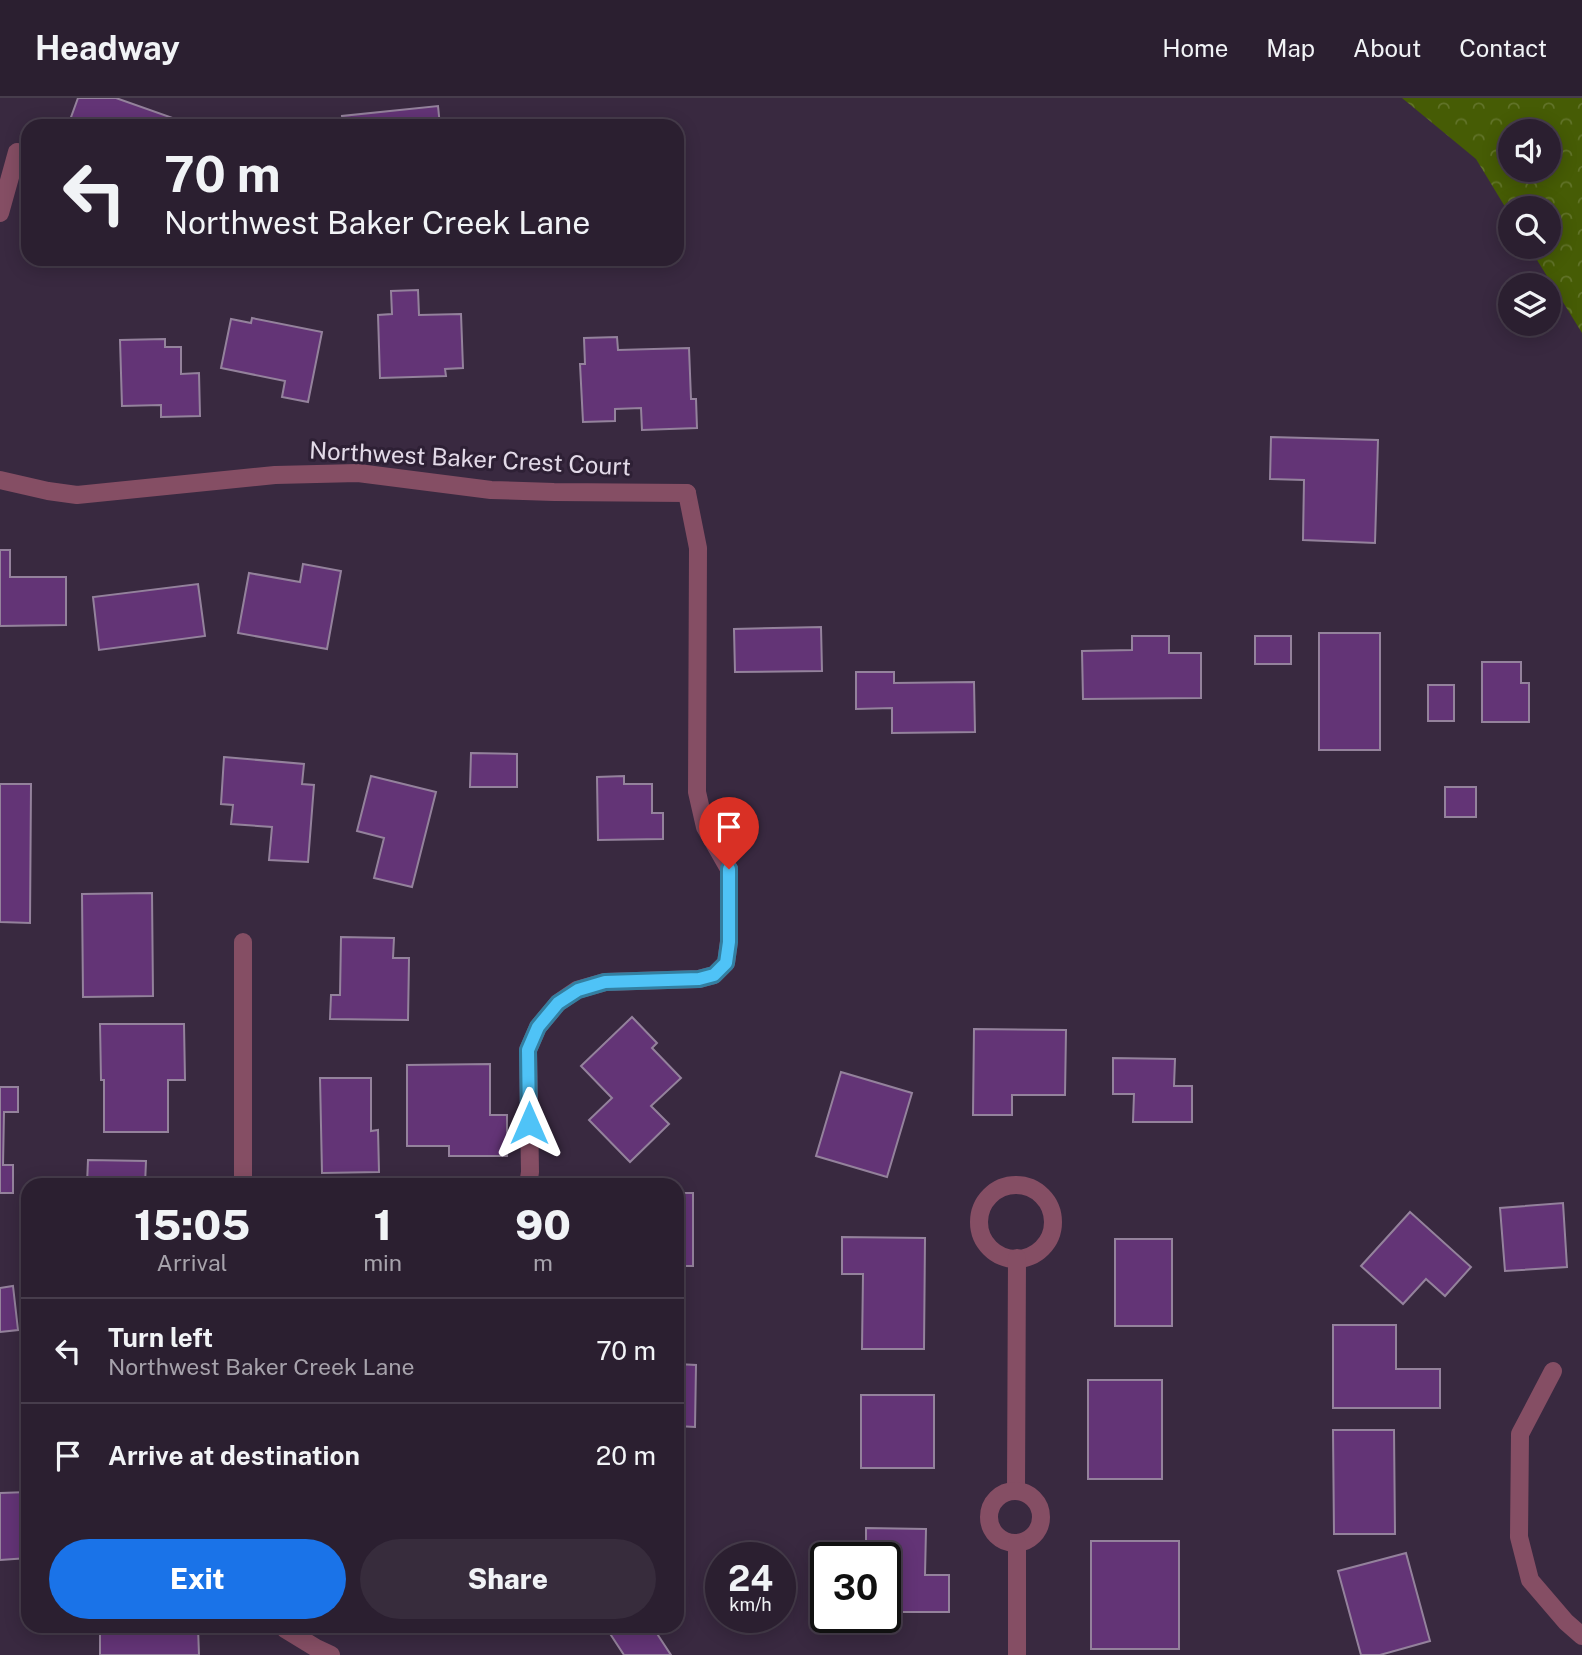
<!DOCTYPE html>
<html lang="en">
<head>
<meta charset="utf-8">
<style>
	:root { --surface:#2b1f30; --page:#372c3c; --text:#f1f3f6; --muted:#a6a2ab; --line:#473d4c; --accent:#1a73e8 }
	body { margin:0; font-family:"Public Sans",sans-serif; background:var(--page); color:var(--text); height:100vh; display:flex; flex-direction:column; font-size:26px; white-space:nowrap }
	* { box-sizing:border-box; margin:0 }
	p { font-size:23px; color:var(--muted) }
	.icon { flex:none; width:38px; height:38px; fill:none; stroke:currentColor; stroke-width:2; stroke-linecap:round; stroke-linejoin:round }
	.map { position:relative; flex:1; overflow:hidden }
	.details { position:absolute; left:21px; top:1080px; width:663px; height:455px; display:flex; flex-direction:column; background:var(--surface); border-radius:21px; box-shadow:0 4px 18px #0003,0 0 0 2px var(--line) }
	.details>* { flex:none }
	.guide { position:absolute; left:21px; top:21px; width:663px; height:147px; border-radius:21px; box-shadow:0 4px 18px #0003,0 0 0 2px var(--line); background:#2b1f30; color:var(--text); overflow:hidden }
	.tools { position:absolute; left:1498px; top:21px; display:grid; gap:14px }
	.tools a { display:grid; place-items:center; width:63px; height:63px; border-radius:50%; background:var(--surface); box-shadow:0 4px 18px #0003,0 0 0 2px var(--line); font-size:35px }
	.speed { position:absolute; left:705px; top:1444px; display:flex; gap:14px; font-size:35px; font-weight:700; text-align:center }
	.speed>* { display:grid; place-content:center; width:91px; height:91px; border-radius:50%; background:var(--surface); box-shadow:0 4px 18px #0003,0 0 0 2px var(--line); line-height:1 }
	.speed small { font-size:18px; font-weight:400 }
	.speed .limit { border:4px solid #111; border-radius:10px; background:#fff; color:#111 }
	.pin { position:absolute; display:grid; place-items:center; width:60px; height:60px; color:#fff; margin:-72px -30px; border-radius:50% 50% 50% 0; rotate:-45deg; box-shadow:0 0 7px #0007 }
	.pin .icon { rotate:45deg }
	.me { position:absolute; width:77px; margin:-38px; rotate:0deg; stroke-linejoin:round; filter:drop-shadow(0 0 5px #0008) }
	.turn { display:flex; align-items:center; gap:24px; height:147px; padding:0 28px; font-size:32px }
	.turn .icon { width:91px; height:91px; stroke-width:2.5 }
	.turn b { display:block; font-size:49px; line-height:60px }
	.eta { display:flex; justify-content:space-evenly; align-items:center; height:119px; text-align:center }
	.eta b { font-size:42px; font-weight:800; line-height:49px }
	.action { display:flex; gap:14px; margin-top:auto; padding:14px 28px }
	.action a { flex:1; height:80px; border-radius:42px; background:var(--accent); color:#fff; font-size:28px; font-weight:800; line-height:80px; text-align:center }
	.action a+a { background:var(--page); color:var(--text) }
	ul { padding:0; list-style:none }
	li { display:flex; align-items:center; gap:21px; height:105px; padding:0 28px; border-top:2px solid var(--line) }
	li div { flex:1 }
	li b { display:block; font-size:26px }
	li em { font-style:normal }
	header { display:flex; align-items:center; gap:42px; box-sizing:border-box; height:98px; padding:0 35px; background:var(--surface); border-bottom:2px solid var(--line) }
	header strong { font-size:33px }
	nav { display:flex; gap:38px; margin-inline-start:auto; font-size:24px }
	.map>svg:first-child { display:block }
</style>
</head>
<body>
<header>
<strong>Headway</strong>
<nav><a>Home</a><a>Map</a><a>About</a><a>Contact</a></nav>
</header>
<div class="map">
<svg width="1582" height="1557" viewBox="0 0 1582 1557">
	<defs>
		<pattern id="forest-crowns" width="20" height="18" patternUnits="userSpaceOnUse" patternTransform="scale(1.75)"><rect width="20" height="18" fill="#465c05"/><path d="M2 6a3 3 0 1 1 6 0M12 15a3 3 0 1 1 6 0" fill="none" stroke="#617329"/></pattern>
	</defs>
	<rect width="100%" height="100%" fill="#392940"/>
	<!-- forest -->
	<path fill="url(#forest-crowns)" fill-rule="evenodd" d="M1402,0H1582V235L1529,149H1549V110H1510V117L1476,61ZM1510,33H1549V72H1510Z"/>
	<!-- building -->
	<g fill="#633476" stroke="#94829c" stroke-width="2">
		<polygon points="78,0 116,0 195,28 196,23 212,28 76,28 77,25 70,22"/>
		<polygon points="438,8 440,28 343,28 342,18"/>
		<polygon points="418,192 419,217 461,216 463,270 445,271 446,278 380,280 378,217 392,216 391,193"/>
		<polygon points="252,220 322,234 308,304 282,299 285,283 221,270 231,221 251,225"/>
		<polygon points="617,239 618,252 689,250 691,301 696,301 697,330 642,332 641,310 615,311 615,323 583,324 580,266 585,266 584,240"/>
		<polygon points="165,241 165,249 181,249 181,276 199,275 200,318 161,319 161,307 122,308 120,242"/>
		<polygon points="1271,339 1378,342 1375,445 1303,442 1304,382 1270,381"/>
		<polygon points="0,452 10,452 10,479 66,479 66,527 0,528"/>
		<polygon points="303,466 341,473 327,551 238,535 249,475 300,484"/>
		<polygon points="198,486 205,538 99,552 93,499"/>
		<polygon points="821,529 822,573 735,574 734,531"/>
		<rect x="1319" y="535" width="61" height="117"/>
		<polygon points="1132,538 1169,538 1169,555 1201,555 1201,600 1083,601 1082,553 1132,552"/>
		<rect x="1255" y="538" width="36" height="28"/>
		<polygon points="1482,564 1521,564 1521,585 1529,585 1529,624 1482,624"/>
		<polygon points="856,574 894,574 894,585 974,584 975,634 892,635 892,610 856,611"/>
		<rect x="1428" y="587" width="26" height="36"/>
		<polygon points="471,655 517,656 517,689 470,689"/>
		<polygon points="224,659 304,666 302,686 314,687 308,764 269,762 272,729 231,726 233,707 221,706"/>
		<polygon points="371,678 436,694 412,789 374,780 384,740 357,733"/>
		<polygon points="624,678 624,686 652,686 652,715 663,715 663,741 598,742 597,679"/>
		<polygon points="0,686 31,686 30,825 0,824"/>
		<rect x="1445" y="689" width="31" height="30"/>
		<polygon points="152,795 153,898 83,899 82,796"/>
		<polygon points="341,839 394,840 393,860 409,860 408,922 330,921 331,897 340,897"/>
		<polygon points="632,919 657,945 652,950 681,980 651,1008 669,1026 630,1064 589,1022 612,1000 581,968"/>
		<polygon points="100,926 184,926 185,982 168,982 168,1034 104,1034 104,982 101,982"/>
		<polygon points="974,931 1066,932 1065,997 1012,997 1012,1017 973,1017"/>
		<polygon points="1113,960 1175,961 1174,988 1192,988 1192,1024 1133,1024 1134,996 1113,996"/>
		<polygon points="490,966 490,1017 507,1017 507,1058 449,1058 449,1048 407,1048 407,967"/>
		<polygon points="841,974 912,995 887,1079 816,1058"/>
		<polygon points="320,980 371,980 371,1033 378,1032 379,1074 322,1075"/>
		<polygon points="0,989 18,989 18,1014 4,1014 3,1067 13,1067 13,1095 0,1095"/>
		<polygon points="88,1062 146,1063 145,1087 74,1087 87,1086"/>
		<rect x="677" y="1095" width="16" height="73"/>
		<polygon points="1563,1105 1567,1169 1505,1173 1500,1110"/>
		<polygon points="1410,1114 1471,1169 1445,1198 1426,1181 1403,1206 1361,1168"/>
		<polygon points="842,1139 925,1140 924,1251 862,1251 863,1176 842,1176"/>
		<rect x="1115" y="1141" width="57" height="87"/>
		<polygon points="13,1188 18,1232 0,1234 0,1190"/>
		<polygon points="1333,1227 1396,1227 1396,1271 1440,1271 1440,1310 1333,1310"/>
		<polygon points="677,1266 696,1267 695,1329 677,1328"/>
		<rect x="1088" y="1282" width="74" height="99"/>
		<rect x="861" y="1297" width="73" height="73"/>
		<polygon points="1333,1332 1394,1332 1395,1436 1334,1436"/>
		<polygon points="28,1394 28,1460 0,1462 0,1395"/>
		<polygon points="866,1430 926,1431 925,1477 949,1477 949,1514 886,1514 886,1460 866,1460"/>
		<rect x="1091" y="1443" width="88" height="108"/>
		<polygon points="1406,1455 1430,1543 1380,1557 1361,1557 1338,1473"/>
		<polygon points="605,1528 652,1528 671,1557 624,1557"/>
		<polygon points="198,1529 199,1557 100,1557 100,1530"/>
	</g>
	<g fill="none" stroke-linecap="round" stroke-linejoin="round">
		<!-- service -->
		<g stroke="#854e64" stroke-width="18">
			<polyline points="0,115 17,54"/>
			<polyline points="687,395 698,450 697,694 705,729 729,771"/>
		</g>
		<!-- minor -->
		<g stroke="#854e64" stroke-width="18">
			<polyline points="0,382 48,393 77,397 275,377 358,375 491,392 554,394 687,395"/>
			<polyline points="243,844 243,1087"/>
			<polyline points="528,1087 530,1074 528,952 538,929 558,905 577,892 605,884 699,881 714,877 726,865 729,843 729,771"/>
			<circle cx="1016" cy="1124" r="37"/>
			<polyline points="1553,1273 1520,1336 1519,1439 1530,1482 1566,1524 1582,1538"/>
			<polyline points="1016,1392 1017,1160"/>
			<circle cx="1015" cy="1419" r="26"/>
			<polyline points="282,1528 285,1531 316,1550 331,1557"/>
			<polyline points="1017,1557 1017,1445"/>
		</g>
	</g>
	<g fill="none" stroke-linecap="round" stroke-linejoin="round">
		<defs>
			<polyline id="route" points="529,1025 528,952 538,929 558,905 578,892 605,884 699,881 714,877 726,865 729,844 729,771"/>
		</defs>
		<!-- route casing -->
		<use href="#route" stroke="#337fa1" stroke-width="18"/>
		<!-- route -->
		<use href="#route" stroke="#4fc3f7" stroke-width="12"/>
	</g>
	<g text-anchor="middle" stroke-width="6" stroke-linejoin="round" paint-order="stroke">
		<!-- street labels -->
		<g font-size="24" fill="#e3dae8" stroke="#2e2035">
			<text transform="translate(470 361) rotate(3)" y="8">Northwest Baker Crest Court</text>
		</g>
	</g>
</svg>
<div class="tools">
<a><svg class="icon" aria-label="sound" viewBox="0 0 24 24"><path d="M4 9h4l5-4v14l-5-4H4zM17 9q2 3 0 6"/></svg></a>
<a><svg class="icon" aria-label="search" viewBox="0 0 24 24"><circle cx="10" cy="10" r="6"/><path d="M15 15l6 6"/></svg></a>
<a><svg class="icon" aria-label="layers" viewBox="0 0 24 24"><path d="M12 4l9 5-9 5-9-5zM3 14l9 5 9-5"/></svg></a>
</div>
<div class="speed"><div>24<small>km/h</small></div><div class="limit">30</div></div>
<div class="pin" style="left:729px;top:771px;background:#d93025"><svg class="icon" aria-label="arrive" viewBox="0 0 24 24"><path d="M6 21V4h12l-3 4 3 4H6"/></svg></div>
<svg class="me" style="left:529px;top:1025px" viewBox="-20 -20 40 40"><path d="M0-17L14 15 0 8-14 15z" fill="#4fc3f7" stroke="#fff" stroke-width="4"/></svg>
<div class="guide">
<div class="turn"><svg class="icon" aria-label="left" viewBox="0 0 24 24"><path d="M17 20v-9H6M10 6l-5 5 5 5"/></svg><div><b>70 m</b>Northwest Baker Creek Lane</div></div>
</div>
<section class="details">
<div class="eta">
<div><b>15:05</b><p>Arrival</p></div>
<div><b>1</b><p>min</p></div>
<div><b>90</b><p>m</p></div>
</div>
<ul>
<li><svg class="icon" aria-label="left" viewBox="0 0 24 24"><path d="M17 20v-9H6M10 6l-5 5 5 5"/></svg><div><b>Turn left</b><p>Northwest Baker Creek Lane</p></div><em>70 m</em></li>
<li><svg class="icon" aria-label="arrive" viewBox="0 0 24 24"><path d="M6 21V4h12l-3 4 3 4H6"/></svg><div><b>Arrive at destination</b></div><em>20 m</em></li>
</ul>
<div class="action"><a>Exit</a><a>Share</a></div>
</section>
</div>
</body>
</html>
